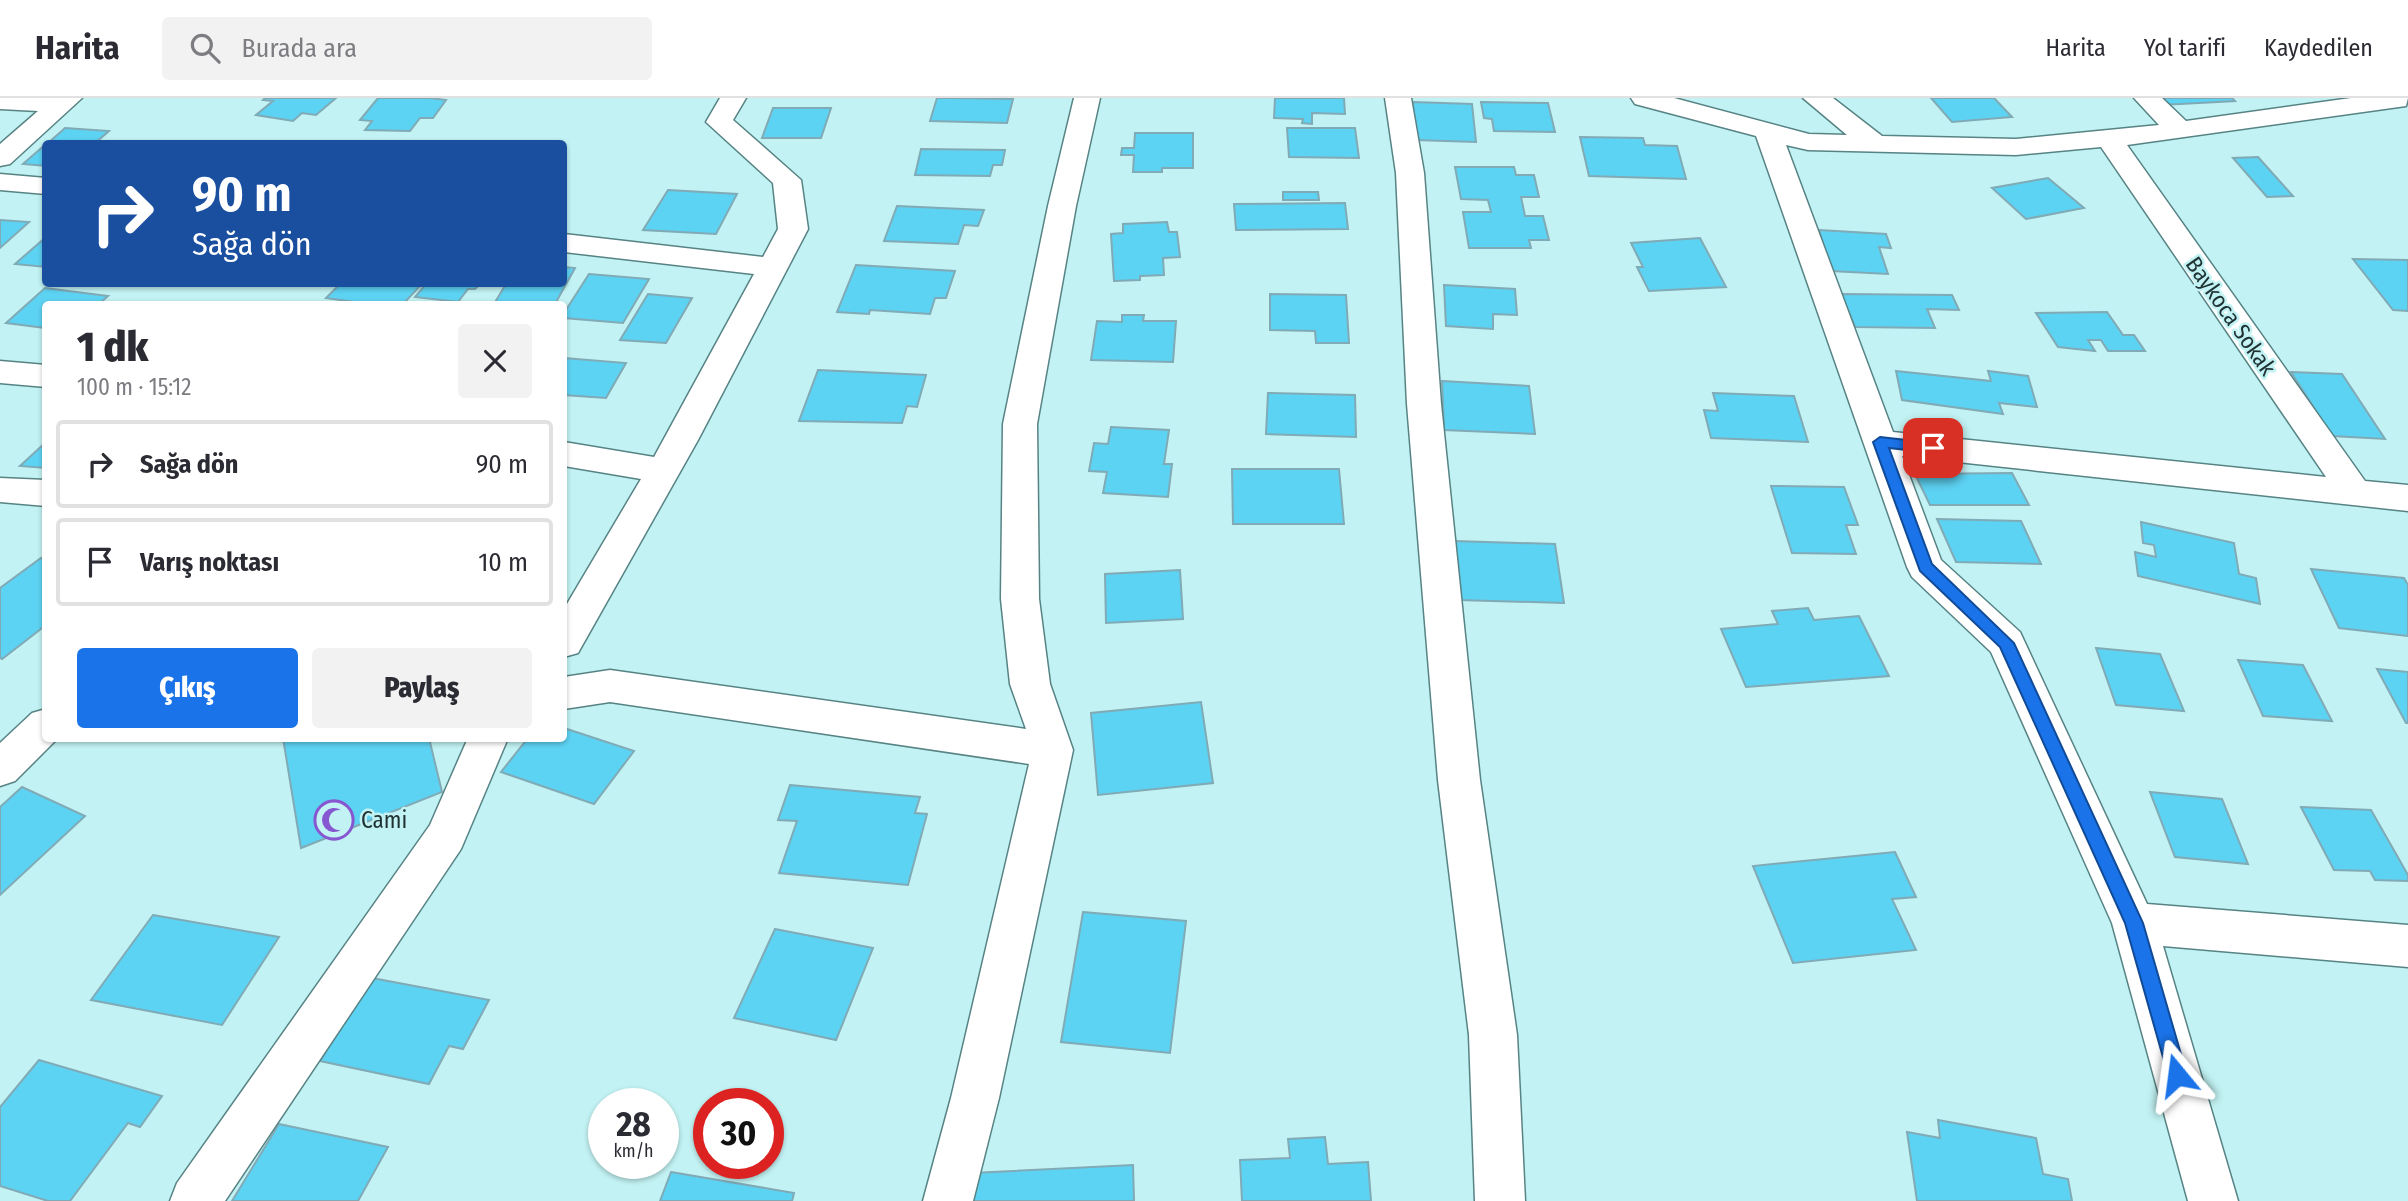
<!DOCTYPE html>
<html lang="tr">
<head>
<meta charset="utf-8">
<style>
	:root { --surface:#fff; --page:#f2f2f3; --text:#2b2b33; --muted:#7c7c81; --line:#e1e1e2; --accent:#1a73e8 }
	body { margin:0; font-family:"Fira Sans Condensed",sans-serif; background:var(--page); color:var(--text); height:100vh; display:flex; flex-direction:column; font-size:26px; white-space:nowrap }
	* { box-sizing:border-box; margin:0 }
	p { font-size:23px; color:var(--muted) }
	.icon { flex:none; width:38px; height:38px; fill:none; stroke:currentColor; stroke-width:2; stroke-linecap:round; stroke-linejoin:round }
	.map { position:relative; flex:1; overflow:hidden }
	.panel { position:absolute; left:42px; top:203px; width:525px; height:441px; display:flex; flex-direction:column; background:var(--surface); border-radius:7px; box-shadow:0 2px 5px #0004 }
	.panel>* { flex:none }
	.banner { position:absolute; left:42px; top:42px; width:525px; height:147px; border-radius:7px; box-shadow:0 2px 5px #0004; background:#1a4fa0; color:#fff; overflow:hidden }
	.speed { position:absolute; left:588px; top:990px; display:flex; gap:14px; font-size:35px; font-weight:700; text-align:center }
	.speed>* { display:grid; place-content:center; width:91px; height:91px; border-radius:50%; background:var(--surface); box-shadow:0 2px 5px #0004; line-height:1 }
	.speed small { font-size:18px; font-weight:400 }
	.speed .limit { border:10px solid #d22; background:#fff; color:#111 }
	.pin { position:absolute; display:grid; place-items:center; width:60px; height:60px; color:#fff; margin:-30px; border-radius:14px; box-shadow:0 4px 10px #0006 }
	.me { position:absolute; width:77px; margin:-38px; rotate:344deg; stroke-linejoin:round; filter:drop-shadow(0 0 5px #0008) }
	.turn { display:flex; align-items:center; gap:24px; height:147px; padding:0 35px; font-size:32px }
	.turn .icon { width:91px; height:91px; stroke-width:2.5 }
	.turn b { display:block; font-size:49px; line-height:60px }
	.round { display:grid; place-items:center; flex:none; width:74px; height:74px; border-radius:7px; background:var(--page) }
	.headline { display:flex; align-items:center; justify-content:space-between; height:119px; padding:0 35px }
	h1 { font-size:42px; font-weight:800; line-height:52px }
	.action { display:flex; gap:14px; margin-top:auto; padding:14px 35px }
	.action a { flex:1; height:80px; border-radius:7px; background:var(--accent); color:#fff; font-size:28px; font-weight:800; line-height:80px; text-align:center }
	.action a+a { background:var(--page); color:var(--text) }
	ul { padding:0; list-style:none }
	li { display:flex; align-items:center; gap:21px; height:88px; margin:0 14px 10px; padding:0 21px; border:4px solid var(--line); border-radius:7px }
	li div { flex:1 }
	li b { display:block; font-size:26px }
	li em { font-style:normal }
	header { display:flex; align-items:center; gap:42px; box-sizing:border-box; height:98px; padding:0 35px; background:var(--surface); border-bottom:2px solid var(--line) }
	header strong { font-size:33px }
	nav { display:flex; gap:38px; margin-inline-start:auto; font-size:24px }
	.search { width:490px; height:63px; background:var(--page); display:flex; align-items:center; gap:18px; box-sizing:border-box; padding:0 24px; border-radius:7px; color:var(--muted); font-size:26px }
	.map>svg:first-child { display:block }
	.building { fill:#5dd3f3; stroke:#80aab6; stroke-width:2 }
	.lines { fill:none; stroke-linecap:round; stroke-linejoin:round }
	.street-casing { stroke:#578385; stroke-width:3 }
	.street { fill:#fff; fill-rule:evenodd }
	.route { fill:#1a73e8; stroke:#114b97; stroke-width:2 }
	.labels { text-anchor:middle; stroke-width:5; stroke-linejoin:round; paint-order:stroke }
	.street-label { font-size:23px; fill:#1f3132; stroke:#c2f2f3 }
	.poi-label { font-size:23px; fill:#1f3132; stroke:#c2f2f3; text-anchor:start }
</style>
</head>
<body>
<header>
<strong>Harita</strong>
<div class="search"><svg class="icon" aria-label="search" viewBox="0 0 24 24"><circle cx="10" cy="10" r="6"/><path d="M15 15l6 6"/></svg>Burada ara</div>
<nav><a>Harita</a><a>Yol tarifi</a><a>Kaydedilen</a></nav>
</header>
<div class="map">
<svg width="2408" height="1103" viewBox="0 0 2408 1103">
	<rect width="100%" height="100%" fill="#c2f2f3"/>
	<g class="building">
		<polygon points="265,0 336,0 316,17 302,15 293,23 256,17 273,3 263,2"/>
		<polygon points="378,0 430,0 446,2 433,20 420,20 410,33 365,32 372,23 360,22"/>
		<polygon points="937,0 953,0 1013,1 1007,25 930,23"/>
		<polygon points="1275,0 1344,0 1345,16 1312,15 1312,26 1302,25 1303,21 1274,20"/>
		<polygon points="1931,0 1994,0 2012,19 1952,24"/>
		<polygon points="2153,0 2232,0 2235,3 2161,7"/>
		<polygon points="1413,4 1472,6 1476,44 1415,42"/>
		<polygon points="1481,4 1548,5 1555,34 1494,33 1492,21 1484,20"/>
		<polygon points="773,10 831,10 821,40 762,40"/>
		<polygon points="65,30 109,33 94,46 47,46"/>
		<polygon points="1287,30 1355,30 1359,60 1289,59"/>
		<polygon points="1135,35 1193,35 1193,70 1162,70 1162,74 1133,74 1134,57 1121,57 1122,50 1134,50"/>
		<polygon points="1580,39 1643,40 1645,47 1677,48 1686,81 1589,78"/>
		<polygon points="46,46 46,68 23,66"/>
		<polygon points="921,51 1005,52 1002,67 993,67 990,78 915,77"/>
		<polygon points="2258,59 2293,98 2267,99 2233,60"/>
		<polygon points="1455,69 1514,69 1516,77 1534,77 1539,99 1521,99 1525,118 1543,118 1549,142 1529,142 1531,150 1469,150 1463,114 1491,114 1488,102 1461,101"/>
		<polygon points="2048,80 2084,110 2026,121 1992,90"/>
		<polygon points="668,92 737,96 716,136 643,132"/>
		<polygon points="1283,94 1318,94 1319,102 1283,102"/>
		<polygon points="1345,105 1348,131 1236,132 1234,106"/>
		<polygon points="897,108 984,112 978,128 964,127 958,146 884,143"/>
		<polygon points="0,122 29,124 0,150"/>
		<polygon points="1167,124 1169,134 1177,134 1180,159 1163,160 1164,177 1140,178 1140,182 1114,183 1111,136 1123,135 1123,126"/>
		<polygon points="1819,132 1886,136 1891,150 1879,149 1888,176 1831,173"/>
		<polygon points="46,139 46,169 15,166"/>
		<polygon points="1700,140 1726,189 1649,193 1637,169 1643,169 1631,145"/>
		<polygon points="2353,161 2408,162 2408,213 2393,212"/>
		<polygon points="856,167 955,173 946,200 935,200 930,216 870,212 869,216 837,214"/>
		<polygon points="564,169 575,170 555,206 494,206 506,186 564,186"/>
		<polygon points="589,176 649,181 623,225 564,220 564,215"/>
		<polygon points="340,186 422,186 403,206 369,206 326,200"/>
		<polygon points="426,186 480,186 475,191 468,191 458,204 415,199"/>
		<polygon points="1444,187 1515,191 1517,217 1493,216 1493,231 1446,228"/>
		<polygon points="45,190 108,198 99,206 46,206 46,230 6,225"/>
		<polygon points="648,196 692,200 666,245 620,242"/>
		<polygon points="1270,196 1346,197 1349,245 1316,245 1315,233 1270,232"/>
		<polygon points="1841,196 1952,197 1959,212 1927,211 1935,230 1855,229"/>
		<polygon points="2107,214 2123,237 2134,237 2145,253 2108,253 2101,242 2088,242 2095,253 2058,249 2036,215"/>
		<polygon points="1122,217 1144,217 1143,223 1176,223 1173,264 1091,262 1097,223 1122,224"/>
		<polygon points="564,260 626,265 606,300 564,297"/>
		<polygon points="818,272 926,277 917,309 907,308 902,325 799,323"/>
		<polygon points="1896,273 1991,283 1988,273 2028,278 2037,309 1999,305 2003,316 1902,302"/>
		<polygon points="2291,274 2342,276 2385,341 2332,338"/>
		<polygon points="1442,283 1529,288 1535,336 1444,332"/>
		<polygon points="1268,295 1355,297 1356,339 1266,336"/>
		<polygon points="1713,295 1794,298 1808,344 1711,340 1704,312 1718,313"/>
		<polygon points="1111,329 1169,332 1164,366 1172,366 1168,399 1103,395 1107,374 1089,373 1094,345 1108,346"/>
		<polygon points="46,344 46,370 20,368"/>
		<polygon points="1232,371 1339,371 1344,426 1233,426"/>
		<polygon points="2012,375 2029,407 1930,407 1915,376"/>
		<polygon points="1771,388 1844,389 1858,427 1846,427 1856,456 1792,455"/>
		<polygon points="1937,421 2021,423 2041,466 1956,464"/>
		<polygon points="2141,424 2234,445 2239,476 2256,480 2260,506 2138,478 2135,454 2156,459 2154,447 2143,445"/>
		<polygon points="1454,443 1555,446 1564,505 1459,502"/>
		<polygon points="41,460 46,462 46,527 2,561 0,560 0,490"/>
		<polygon points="2311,471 2404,480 2408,487 2408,538 2339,530"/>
		<polygon points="1180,472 1183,521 1106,525 1105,476"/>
		<polygon points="1808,510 1814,522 1859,518 1889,578 1746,589 1721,531 1778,526 1772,513"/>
		<polygon points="2096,550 2160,556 2184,613 2116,607"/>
		<polygon points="2238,562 2303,567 2332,623 2263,618"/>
		<polygon points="2377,571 2408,574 2408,625 2406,625"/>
		<polygon points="1201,604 1213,685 1098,697 1091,615"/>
		<polygon points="564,630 634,653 594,706 501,674 528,640 564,640"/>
		<polygon points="283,640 429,640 442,694 301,750"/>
		<polygon points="790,687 920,699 915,715 927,716 908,787 779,775 797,723 778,722"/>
		<polygon points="22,689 85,718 0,797 0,709"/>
		<polygon points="2150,694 2222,701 2248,766 2175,759"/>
		<polygon points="2301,709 2371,712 2408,777 2408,783 2375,782 2370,773 2334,772"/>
		<polygon points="1895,754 1916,799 1892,801 1916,852 1793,865 1753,768"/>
		<polygon points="1083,814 1186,823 1170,955 1061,944"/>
		<polygon points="153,817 279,839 222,927 91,902"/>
		<polygon points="775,831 873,850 836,942 734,920"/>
		<polygon points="372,880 489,902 463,951 449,948 429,986 320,963"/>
		<polygon points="39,962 162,998 140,1029 128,1025 70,1103 48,1103 0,1088 0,1009"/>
		<polygon points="1938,1022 2036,1040 2043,1076 2068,1081 2072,1103 1917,1103 1907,1034 1940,1040"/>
		<polygon points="279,1026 388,1049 358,1103 232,1103"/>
		<polygon points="1325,1039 1328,1066 1368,1064 1371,1103 1242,1103 1240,1062 1290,1060 1288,1041"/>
		<polygon points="1133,1067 1134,1103 971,1103 973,1075"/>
		<polygon points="671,1074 794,1095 792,1103 660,1103"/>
	</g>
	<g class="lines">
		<g class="street-casing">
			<g id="street">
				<polygon points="0,0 82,0 10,66 0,68 0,46 38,13 0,11"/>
				<polygon points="720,0 746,0 733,22 801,82 808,131 698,342 578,555 564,559 564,511 641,381 564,368 564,344 654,359 754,176 564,154 564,136 763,159 778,131 773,85 706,24"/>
				<polygon points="1074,0 1100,0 1076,108 1037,326 1039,501 1050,586 1073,652 999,1000 973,1103 923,1103 951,1000 1029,666 610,604 564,611 564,579 610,572 1026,631 1010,586 1001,501 1003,326 1048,108"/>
				<polygon points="1385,0 1411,0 1424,75 1441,306 1480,682 1517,937 1525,1103 1475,1103 1469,937 1438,682 1407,306 1396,75"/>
				<path d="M 1631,0 L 1674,0 L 1809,36 L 1847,37 L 1803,0 L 1833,0 L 1882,38 L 2016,41 L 2159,27 L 2134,0 L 2162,0 L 2186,23 L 2351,0 L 2408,0 L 2406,8 L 2127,47 L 2365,383 L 2408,387 L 2408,413 L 1902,358 L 1941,462 L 2020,534 L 2147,806 L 2408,827 L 2408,869 L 2163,848 L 2238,1103 L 2188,1103 L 2112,825 L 1991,554 L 1912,479 L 1907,469 L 1756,38 L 1635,6 ZM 1786,47 L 1808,52 L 2016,57 L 2101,49 L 2326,379 L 1893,334 Z"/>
				<polygon points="0,76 46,80 46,96 0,92"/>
				<polygon points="0,263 46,267 46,289 0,285"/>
				<polygon points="0,380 46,382 46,408 0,404"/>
				<polygon points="46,611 46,640 58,640 15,683 0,688 0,645 32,615"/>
				<polygon points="468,640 508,640 461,751 225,1103 170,1103 177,1085 430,727"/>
			</g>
		</g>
		<use href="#street" class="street"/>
	</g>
	<polygon class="route" points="1880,339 1933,345 1940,350 1933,355 1889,350 1932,466 2014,545 2143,825 2187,977 2184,984 2177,986 2170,984 2125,825 2000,549 1920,473 1873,344"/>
	<defs>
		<g id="mosque-ring" transform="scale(2.0125)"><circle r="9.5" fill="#c2f2f3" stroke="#8657d0" stroke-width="1.5"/><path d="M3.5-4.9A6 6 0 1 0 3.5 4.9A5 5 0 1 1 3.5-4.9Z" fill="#8657d0"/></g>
	</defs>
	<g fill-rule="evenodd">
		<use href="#mosque-ring" x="334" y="722"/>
	</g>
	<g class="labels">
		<g class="street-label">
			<text transform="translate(2231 218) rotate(55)" y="8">Baykoca Sokak</text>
		</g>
		<g class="poi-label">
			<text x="361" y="730">Cami</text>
		</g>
	</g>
</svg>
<div class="speed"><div>28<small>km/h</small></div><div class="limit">30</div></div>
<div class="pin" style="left:1933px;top:350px;background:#d93025"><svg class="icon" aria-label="arrive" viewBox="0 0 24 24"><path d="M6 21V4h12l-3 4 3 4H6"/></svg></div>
<svg class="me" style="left:2177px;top:977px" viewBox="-20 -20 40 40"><path d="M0-17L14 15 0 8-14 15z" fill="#1a73e8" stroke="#fff" stroke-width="4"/></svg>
<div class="banner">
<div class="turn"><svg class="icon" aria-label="right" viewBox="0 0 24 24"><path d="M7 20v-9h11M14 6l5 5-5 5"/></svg><div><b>90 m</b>Sağa dön</div></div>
</div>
<section class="panel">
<div class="headline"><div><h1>1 dk</h1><p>100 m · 15:12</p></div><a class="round"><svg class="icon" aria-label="close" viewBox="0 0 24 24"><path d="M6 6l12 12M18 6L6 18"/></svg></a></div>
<ul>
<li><svg class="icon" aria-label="right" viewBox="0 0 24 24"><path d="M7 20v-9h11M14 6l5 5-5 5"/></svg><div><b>Sağa dön</b></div><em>90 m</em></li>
<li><svg class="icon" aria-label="arrive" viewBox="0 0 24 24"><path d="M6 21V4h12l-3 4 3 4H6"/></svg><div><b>Varış noktası</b></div><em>10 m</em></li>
</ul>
<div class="action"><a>Çıkış</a><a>Paylaş</a></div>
</section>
</div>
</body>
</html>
